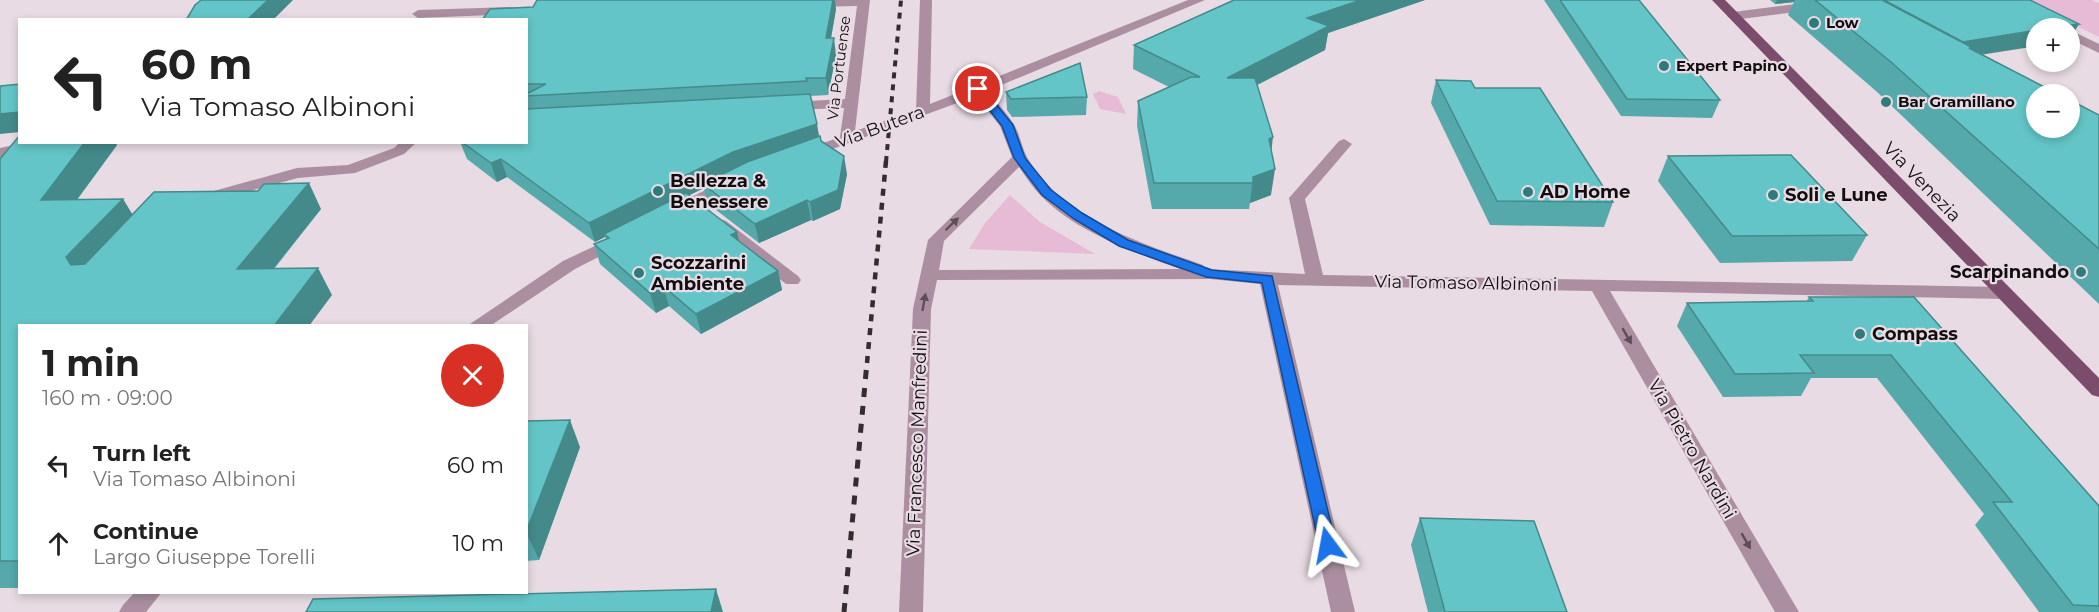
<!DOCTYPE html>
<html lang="en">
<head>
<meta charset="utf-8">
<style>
	:root { --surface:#fff; --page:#f6f6f6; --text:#222; --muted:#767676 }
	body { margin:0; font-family:Montserrat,sans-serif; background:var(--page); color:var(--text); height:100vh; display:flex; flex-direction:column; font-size:22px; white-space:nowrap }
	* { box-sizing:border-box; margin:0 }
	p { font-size:20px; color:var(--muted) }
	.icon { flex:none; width:33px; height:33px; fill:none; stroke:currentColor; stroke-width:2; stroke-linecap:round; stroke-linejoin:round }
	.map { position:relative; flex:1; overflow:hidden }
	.details { position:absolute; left:18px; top:324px; width:510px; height:270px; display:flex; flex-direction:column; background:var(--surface); border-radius:0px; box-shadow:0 3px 9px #0003 }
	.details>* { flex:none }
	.top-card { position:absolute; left:18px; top:18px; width:510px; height:126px; border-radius:0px; box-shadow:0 3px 9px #0003; background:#fff; color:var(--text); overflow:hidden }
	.fabs { position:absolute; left:2026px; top:18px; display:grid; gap:12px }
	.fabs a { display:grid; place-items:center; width:54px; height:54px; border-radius:50%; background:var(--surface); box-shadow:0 3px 9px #0003; font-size:30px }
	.pin { position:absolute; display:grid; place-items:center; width:51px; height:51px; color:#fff; margin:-26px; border:3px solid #fff; border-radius:50%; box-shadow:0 2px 6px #0007 }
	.me { position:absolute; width:66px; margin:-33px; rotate:347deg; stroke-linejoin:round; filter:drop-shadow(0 0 4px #0008) }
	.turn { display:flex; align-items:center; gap:21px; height:126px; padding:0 24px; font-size:27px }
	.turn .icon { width:78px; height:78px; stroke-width:2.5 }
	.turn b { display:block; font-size:42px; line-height:51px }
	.round { display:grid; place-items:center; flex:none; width:63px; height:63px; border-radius:32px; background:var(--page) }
	.headline { display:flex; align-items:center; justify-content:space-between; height:102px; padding:0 24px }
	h1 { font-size:36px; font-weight:700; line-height:45px }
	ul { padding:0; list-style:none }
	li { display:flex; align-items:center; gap:18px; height:78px; padding:0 24px }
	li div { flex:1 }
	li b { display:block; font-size:22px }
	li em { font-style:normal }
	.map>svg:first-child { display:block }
	.green { fill:#e7bad6 }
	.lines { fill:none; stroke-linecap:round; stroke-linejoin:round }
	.minor { fill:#ab8fa0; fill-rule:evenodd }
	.major { fill:#7c4c6c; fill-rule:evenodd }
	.rail-far2 { stroke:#332d30; stroke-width:4; stroke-dasharray:6 6; stroke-linecap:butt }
	.rail-far1 { stroke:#332d30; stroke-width:4.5; stroke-dasharray:7 7; stroke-linecap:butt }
	.rail { stroke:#332d30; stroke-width:5; stroke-dasharray:9 9; stroke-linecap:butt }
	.wall { fill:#55a9ab }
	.shaded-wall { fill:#458a8b }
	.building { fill:#63c5c7; stroke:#458a8b; stroke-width:1.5 }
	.oneway { fill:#5e4e58 }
	.route { fill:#1a73e8; stroke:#114b97; stroke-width:1.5 }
	.poi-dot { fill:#307a7b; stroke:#e8dbe3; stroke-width:2 }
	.labels { text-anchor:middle; stroke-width:4.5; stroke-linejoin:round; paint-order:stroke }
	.far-poi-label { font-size:15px; font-weight:bold; fill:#120e10; stroke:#e8dbe3; text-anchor:start }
	.far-street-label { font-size:15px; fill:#120e10; stroke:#e8dbe3 }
	.street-label { font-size:18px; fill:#120e10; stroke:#e8dbe3 }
	.poi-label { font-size:18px; font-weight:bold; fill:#120e10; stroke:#e8dbe3; text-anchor:start }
</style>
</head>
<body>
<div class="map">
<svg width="2099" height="612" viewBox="0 0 2099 612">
	<rect width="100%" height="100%" fill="#e8dbe3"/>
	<g class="green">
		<polygon points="2024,0 2092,0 2099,3 2099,37"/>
		<polygon points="1099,91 1118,97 1126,114 1100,109 1093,94"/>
		<polygon points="1010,195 1040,222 1095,254 969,249 985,223"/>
	</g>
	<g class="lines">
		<g class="minor">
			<path d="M 808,0 L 870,0 L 855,131 L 916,110 L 920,0 L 932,0 L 930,104 L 1188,0 L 1205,0 L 987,91 C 996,101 1006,112 1013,123 C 1020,133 1021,146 1027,157 C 1062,219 1141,243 1203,265 L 1205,269 L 1305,274 L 1289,198 L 1339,141 L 1344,139 L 1352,144 L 1305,199 L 1323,275 L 2004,287 L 2010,289 L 2013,293 L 2010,297 L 2004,299 L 1610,291 L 1799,612 L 1775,612 L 1592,291 L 1278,285 L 1355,612 L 1331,612 L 1260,284 L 1210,279 L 937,280 L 931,309 L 923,612 L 899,612 L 913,309 L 928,240 L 1012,157 L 1000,126 L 976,96 L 811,157 L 801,157 L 798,154 L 801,151 L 840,137 L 844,108 L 789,110 L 782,106 L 789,102 L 845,99 L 857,6 L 812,7 L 808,6 L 806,3 ZM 1019,167 C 1026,177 1033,188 1042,197 C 1079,233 1131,251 1180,269 L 939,270 L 944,241 Z"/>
			<polygon points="1828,0 1863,0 1857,4 1733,20 1727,16 1733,12"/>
			<polygon points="511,7 515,8 517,11 515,14 418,18 412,14 418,10"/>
			<polygon points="2070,30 2099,44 2099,53 2070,39"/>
			<polygon points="28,142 59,142 57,145 0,158 0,148"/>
			<polygon points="400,142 417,142 404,154 355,173 298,178 209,202 201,197 203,194 297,168 348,165 394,148"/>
			<polygon points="728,179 734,181 736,184 734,187 681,214 675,216 667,211 669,208"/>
			<polygon points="720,219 726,221 798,276 801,280 798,284 786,284 714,227 712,224"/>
			<polygon points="618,235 626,240 624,244 575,269 490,326 467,326 563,261"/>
			<polygon points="135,592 162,592 146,612 119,612 123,605"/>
		</g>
		<polygon class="major" points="1712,0 1725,0 2099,378 2099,397 2092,395"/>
		<polyline class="rail-far2" points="886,162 901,0"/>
		<polyline class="rail-far1" points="867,363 886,161"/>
		<polyline class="rail" points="844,612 867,362"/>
	</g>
	<g class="wall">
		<polygon points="1234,0 1425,0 1328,33 1325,50 1257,85 1271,151 1271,195 1250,203 1249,209 1152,209 1137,126 1138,101 1169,87 1133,69 1134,45"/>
		<polygon points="1544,0 1639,0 1720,100 1712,118 1621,116"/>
		<polygon points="1770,0 2030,0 1981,55 2099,115 2099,304 1876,91 1788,15 1794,2 1775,4"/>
		<polygon points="836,9 831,38 836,55 828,95 810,96 819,137 821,141 847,174 840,209 813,221 811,220 759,243 707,203 704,188 689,195 739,241 778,271 782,290 701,334 669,306 656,313 600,264 594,244 606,239 605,237 595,242 507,177 497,182 467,159 460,142 526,142 526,20"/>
		<polygon points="1436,80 1475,88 1613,202 1604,227 1490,225 1431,103"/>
		<polygon points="1006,92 1087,97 1086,115 1012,117 1007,110"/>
		<polygon points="117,145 77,200 123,199 132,215 321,209 274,269 332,295 20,326 20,588 0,588 0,159"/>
		<polygon points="1668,156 1867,235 1852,261 1720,263 1658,181"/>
		<polygon points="1809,297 1914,297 2099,506 2099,612 2039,612 1975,525 1984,514 1877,378 1811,378 1801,396 1723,397 1677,326 1687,303 1806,302"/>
		<polygon points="526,421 580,447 539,560 526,561"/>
		<polygon points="1420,518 1567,612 1428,612 1411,545"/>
	</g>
	<g class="shaded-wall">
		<polygon points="268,0 293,0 273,20 247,20"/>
		<polygon points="833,0 835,0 836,9 828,55 826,38"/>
		<polygon points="1361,0 1425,0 1328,33 1325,50 1224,102 1227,78 1307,18"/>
		<polygon points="1777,0 1795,0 1794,2 1775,4"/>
		<polygon points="2079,24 2070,39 2070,28 2049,28"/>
		<polygon points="2037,30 2037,46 1967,57 1963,42"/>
		<polygon points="834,38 836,55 828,95 826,78"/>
		<polygon points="20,112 20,132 0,134 0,114"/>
		<polygon points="817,124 820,142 703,184 704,188 607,236 604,234 605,237 595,242 589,223 733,152"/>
		<polygon points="1273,137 1270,162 1269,139"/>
		<polygon points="85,142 115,142 117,145 58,225 41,200"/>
		<polygon points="844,156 847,174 840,209 813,221 810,202"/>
		<polygon points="501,159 507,177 497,182 491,163"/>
		<polygon points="1275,169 1271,195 1250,203 1253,177"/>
		<polygon points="309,183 321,209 252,295 237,269"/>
		<polygon points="123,199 139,225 84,283 66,257"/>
		<polygon points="807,200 811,220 759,243 755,224"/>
		<polygon points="737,232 742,252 731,235"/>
		<polygon points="318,268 332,295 309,326 274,326"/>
		<polygon points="778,271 782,290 701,334 696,314"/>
		<polygon points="663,286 669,306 656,313 650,293"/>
		<polygon points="570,420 580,447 539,560 526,532"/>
		<polygon points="716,589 723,612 711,612"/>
	</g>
	<g class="building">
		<polygon points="201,0 268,0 247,20 186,20 195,5"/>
		<polygon points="537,0 833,0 826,38 834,38 826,78 806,78 807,81 526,96 526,94 546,84 526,84 526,20 482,20 490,9 533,7"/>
		<polygon points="1234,0 1361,0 1307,18 1329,26 1227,78 1255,78 1273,137 1269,139 1275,169 1253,177 1253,183 1154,183 1138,101 1191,77 1200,77 1134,45"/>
		<polygon points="1560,0 1639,0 1720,100 1627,99"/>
		<polygon points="1815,0 1882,0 1973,48 1969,48 2058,94 2037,94 2037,128 2070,128 2070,100 2099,115 2099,249 1891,62"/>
		<polygon points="1884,0 2030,0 2079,24 2049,28 2037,28 2037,30 1963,42"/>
		<polygon points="1080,63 1087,97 1011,99 1006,92"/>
		<polygon points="1436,80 1471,81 1475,88 1540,88 1613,202 1497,201"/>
		<polygon points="20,84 20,112 0,114 0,86"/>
		<polygon points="810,94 817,124 733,152 589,223 501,159 491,163 462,142 526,142 526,109"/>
		<polygon points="20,135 20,142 85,142 41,200 123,199 66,257 71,265 85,264 154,192 258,191 264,184 309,183 237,269 318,268 274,326 20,326 20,561 0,561 0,159"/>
		<polygon points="820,136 821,141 844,156 838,190 810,202 807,200 755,224 703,184 747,162"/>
		<polygon points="1791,155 1867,235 1732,236 1668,156"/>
		<polygon points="686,193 737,232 731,235 778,271 696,314 663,286 650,293 594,244 609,238 604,234"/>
		<polygon points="1809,297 1914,297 2099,506 2099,606 2073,605 1993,502 2012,502 1891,355 1800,355 1814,373 1735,374 1687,303 1813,301"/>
		<polygon points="570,420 526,532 526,421"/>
		<polygon points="1420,518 1534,521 1567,612 1445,612"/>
		<polygon points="716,589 711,612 306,612 313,599"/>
	</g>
	<defs><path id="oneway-solid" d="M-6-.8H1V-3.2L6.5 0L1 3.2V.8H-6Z" transform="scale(1.5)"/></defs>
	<g class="oneway">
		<use href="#oneway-solid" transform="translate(952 224) rotate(-44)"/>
		<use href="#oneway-solid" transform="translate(924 302) rotate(-80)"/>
		<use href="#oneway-solid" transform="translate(1627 336) rotate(60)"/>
		<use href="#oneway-solid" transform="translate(1746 541) rotate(60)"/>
	</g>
	<polygon class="route" points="978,86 982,87 1013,125 1025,158 1051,190 1082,213 1128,240 1212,270 1272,276 1336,545 1334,550 1328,552 1321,550 1319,545 1262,283 1206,277 1119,246 1074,219 1042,195 1014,158 1002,126 973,89"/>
	<g class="poi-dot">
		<circle cx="1814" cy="23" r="6"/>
		<circle cx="1664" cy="66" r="6"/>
		<circle cx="1886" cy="102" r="6"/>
		<circle cx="658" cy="191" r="6"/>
		<circle cx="1528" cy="192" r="6"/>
		<circle cx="1773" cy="195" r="6"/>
		<circle cx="2081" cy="272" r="6"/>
		<circle cx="639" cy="273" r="6"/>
		<circle cx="1860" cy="334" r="6"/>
	</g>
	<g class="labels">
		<g class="far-poi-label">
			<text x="1826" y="28">Low</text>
			<text x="1676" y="71">Expert Papino</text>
			<text x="1898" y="107">Bar Gramillano</text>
		</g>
		<g class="far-street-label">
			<text transform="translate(839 68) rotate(-83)" y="5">Via Portuense</text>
		</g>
		<g class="street-label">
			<text transform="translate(880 127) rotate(-20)" y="6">Via Butera</text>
			<text transform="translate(1922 182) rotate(46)" y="6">Via Venezia</text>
			<text transform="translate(1466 283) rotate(1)" y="6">Via Tomaso Albinoni</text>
			<text transform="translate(917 443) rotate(-88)" y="6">Via Francesco Manfredini</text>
			<text transform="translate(1692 449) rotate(60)" y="6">Via Pietro Nardini</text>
		</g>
		<g class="poi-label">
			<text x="670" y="187">Bellezza &amp;<tspan x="670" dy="21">Benessere</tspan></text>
			<text x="1540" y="198">AD Home</text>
			<text x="1785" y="201">Soli e Lune</text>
			<text x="651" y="269">Scozzarini<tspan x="651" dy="21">Ambiente</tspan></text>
			<text x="2069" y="278" text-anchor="end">Scarpinando</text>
			<text x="1872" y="340">Compass</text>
		</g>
	</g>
</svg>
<div class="fabs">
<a>+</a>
<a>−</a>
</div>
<div class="pin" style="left:978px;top:89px;background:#d93025"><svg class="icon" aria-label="arrive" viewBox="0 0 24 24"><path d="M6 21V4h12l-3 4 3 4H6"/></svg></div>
<svg class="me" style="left:1328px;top:545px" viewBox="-20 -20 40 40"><path d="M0-17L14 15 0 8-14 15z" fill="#1a73e8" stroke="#fff" stroke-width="4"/></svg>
<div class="top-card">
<div class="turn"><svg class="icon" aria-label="left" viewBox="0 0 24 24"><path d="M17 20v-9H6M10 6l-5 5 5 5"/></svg><div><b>60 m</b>Via Tomaso Albinoni</div></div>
</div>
<section class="details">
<div class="headline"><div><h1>1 min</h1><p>160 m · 09:00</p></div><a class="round" style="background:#d93025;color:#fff"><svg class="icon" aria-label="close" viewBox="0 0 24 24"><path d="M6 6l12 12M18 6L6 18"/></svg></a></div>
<ul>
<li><svg class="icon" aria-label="left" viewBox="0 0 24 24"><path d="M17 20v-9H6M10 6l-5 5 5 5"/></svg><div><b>Turn left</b><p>Via Tomaso Albinoni</p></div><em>60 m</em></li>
<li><svg class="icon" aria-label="ahead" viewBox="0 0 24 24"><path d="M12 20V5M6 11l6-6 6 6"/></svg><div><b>Continue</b><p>Largo Giuseppe Torelli</p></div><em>10 m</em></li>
</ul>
</section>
</div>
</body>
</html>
